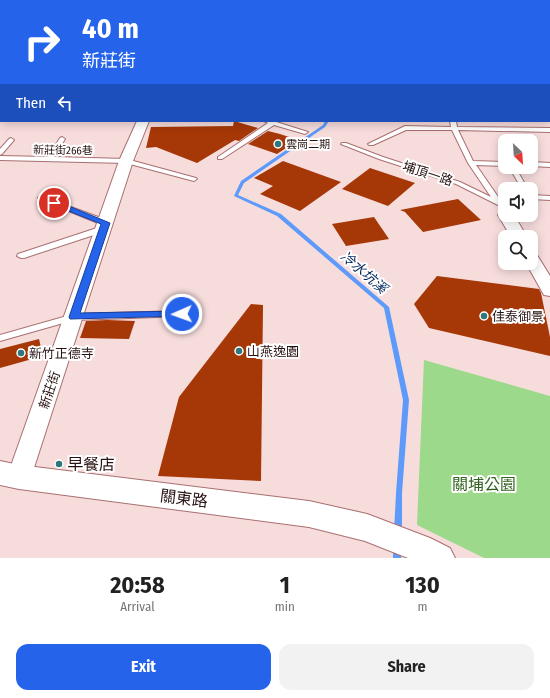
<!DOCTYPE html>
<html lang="en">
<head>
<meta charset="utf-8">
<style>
	:root { --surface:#fff; --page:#f2f2f2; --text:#222; --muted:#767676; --accent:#2563eb }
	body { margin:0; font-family:"Fira Sans Condensed","Noto Sans TC",sans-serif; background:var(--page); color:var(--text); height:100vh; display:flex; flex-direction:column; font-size:15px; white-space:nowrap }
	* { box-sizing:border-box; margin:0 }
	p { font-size:13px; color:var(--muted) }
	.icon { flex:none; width:22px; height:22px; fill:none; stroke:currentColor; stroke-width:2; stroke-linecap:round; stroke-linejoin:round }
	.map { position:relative; height:558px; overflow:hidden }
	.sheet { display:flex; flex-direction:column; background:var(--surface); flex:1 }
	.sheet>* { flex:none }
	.banner { position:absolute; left:0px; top:0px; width:550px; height:122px; box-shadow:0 2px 10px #0003; background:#2563eb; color:#fff; overflow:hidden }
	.needle { width:26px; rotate:155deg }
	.tools { position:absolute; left:498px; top:134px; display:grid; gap:8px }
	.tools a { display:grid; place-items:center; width:40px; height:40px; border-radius:8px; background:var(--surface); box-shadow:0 2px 10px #0003; font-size:20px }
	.pin { position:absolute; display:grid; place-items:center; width:34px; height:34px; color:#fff; margin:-17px; border:2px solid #fff; border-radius:50%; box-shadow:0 1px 4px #0007 }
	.me { position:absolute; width:44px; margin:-22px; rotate:268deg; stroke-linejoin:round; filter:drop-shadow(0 0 3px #0008) }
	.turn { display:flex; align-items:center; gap:14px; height:84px; padding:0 16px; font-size:18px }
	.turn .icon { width:52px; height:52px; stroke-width:2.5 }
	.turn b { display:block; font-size:28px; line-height:34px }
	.then { display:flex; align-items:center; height:38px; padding:0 16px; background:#0003; gap:8px; font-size:15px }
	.eta { display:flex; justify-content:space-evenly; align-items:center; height:68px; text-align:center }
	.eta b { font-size:24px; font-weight:700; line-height:28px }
	.action { display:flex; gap:8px; margin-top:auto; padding:8px 16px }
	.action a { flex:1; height:46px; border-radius:12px; background:var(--accent); color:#fff; font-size:16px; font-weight:700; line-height:46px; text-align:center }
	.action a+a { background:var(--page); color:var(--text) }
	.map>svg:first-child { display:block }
	.green { fill:#9cd98b }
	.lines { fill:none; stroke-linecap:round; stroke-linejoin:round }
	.stream { fill:#5d9afa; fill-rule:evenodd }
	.building { fill:#a63707 }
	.service-casing { stroke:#a96f70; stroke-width:2 }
	.minor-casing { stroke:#a96f70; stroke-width:2 }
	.tertiary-casing { stroke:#a96f70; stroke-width:2 }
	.service { fill:#fff; fill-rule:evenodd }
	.minor { fill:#fff; fill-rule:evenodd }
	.tertiary { fill:#fff; fill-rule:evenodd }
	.route { fill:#2563eb; stroke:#184099 }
	.poi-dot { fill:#2e787b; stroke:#fff; stroke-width:1.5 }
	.labels { text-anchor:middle; stroke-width:4; stroke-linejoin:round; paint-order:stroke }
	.far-poi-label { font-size:11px; fill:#291313; stroke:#fff; text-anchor:start }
	.far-street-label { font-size:11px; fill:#291313; stroke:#fff }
	.street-label { font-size:13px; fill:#291313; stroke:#fff }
	.poi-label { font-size:13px; fill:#291313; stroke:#fff; text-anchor:start }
	.water-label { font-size:14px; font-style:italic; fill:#00265f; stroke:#fff }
	.near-poi-label { font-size:16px; fill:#291313; stroke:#fff; text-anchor:start }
	.near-park-label { font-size:16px; fill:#326321; stroke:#fff }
	.near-street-label { font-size:16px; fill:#291313; stroke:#fff }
</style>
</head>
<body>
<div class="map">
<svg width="550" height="558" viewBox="0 0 550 558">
	<rect width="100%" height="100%" fill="#f7dcdc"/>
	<polygon class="green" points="424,360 550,396 550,558 484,558 417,525"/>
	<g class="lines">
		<g class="stream">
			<polygon points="524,0 527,0 526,1 524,1"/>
			<polygon points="325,121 329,121 325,127 244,183 238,195 281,214 389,307 409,400 402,493 402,532 401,534 398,535 395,534 394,532 396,493 403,400 384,308 277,216 234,196 241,181 323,125"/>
			<polygon points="397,545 400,546 401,548 401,558 393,558 393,548 394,546"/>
		</g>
	</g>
	<g class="building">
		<polygon points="234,121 258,128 239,141 235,140 197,163 156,147 146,148 151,127 233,126"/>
		<polygon points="268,131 280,134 298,140 277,154 248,144"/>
		<polygon points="283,161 341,182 300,211 260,194 273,186 254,178"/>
		<polygon points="370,168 415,183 388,206 342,189"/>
		<polygon points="458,199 481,220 423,232 405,212 400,210"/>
		<polygon points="374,217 389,239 346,246 332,224"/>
		<polygon points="437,276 539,289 541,293 550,337 550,356 429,328 414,304"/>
		<polygon points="251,304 263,305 261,481 158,476 179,397"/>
		<polygon points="107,320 135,321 129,339 80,338 86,321"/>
		<polygon points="39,339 43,356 0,368 0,349"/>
	</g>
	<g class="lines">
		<g class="service-casing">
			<g id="service">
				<polygon points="369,0 385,0 384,1"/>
				<polygon points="491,0 500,0 499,1"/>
				<polygon points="0,1 2,1 1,3 0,3"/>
				<rect x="549" y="28" width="1" height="2"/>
				<rect x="549" y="48" width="1" height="2"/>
				<rect x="549" y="69" width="1" height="4"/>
				<rect x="549" y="97" width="1" height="4"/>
				<polygon points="264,121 273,121 308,132 305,134 274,125 222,159 218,159 218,157 268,123"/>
				<polygon points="450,121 456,121 457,127 550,128 550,132 458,130 473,161 505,162 505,166 476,165 503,204 500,206 456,184 379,159 341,144 342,143 346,143 383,157 460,182 491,197 468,163 452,130 406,130 373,145 369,145 368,144 405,126 451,127"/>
				<polygon points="62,137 65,139 54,157 126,159 196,178 197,179 194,181 126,163 0,160 0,156 48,157 60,138"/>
				<polygon points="11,138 14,140 2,154 0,155 0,149 9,139"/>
				<polygon points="531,162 550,163 550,167 531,166"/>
				<polygon points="509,167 515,167 528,189 522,189"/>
				<polygon points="531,195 550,196 550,200 531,199"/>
				<polygon points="41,196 109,221 110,223 106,225 103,225 39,199 38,198 39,197"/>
				<polygon points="100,227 106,227 107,229 106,231 24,258 21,258 17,256 18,254"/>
				<polygon points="182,311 185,312 186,314 185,316 74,320 0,341 0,335 74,314"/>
			</g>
		</g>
		<g class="minor-casing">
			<g id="minor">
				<polygon points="202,0 211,0 202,1"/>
				<rect x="379" y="0" width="8" height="1"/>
				<rect x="0" y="28" width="1" height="6"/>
				<rect x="549" y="30" width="1" height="8"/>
				<polygon points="137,121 149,121 133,161 31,477 27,484 19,487 11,484 7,477 119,161"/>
				<polygon points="505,211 505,215 514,215 527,237 511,237 498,215 501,212"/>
				<polygon points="531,253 537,255 550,276 550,296 544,295 526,263 531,263"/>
			</g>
		</g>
		<g class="tertiary-casing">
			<polygon id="tertiary" points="0,461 19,465 309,501 367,514 430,538 450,548 455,558 408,558 365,541 309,527 19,489 0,485"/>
		</g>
		<use href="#service" class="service"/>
		<use href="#minor" class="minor"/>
		<use href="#tertiary" class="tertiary"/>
	</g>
	<polygon class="route" points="54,200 110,223 80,313 182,311 187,314 186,316 70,319 69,317 101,224 51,204 50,203"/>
	<g class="poi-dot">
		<circle cx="278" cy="144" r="4"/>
		<circle cx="484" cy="316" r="4"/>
		<circle cx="239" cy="351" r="4"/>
		<circle cx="21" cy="353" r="4"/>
		<circle cx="59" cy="464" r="4"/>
	</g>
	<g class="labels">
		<g class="far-poi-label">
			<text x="286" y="148">雲崗二期</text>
		</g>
		<g class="far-street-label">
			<text transform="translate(63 150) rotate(1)" y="4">新莊街266巷</text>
		</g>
		<g class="street-label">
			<text transform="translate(428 173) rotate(18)" y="5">埔頂一路</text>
			<text transform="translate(49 390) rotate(-71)" y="5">新莊街</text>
		</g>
		<g class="poi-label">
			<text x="492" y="321">佳泰御景</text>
			<text x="247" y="356">山燕逸園</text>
			<text x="29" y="358">新竹正德寺</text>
		</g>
		<g class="water-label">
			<text transform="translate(364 272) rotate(41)" y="5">冷水坑溪</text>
		</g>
		<g class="near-poi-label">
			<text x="67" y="470">早餐店</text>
		</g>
		<g class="near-park-label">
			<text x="484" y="490">關埔公園</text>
		</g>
		<g class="near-street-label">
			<text transform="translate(184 498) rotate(7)" y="6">關東路</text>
		</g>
	</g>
</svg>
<div class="tools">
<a><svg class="needle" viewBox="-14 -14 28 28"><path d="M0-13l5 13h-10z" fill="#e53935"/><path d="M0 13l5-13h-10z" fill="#767676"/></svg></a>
<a><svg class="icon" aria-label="sound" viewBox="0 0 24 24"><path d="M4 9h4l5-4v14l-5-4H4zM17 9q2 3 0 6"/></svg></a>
<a><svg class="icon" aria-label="search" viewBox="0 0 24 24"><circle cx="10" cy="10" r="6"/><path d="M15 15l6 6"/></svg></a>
</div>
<div class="pin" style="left:54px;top:203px;background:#d93025"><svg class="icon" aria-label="arrive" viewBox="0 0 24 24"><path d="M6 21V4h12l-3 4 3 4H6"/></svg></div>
<svg class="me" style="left:182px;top:314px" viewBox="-20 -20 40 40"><circle r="17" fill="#2563eb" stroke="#fff" stroke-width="3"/><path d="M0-11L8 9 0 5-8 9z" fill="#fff"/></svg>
<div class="banner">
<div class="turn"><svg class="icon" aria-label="right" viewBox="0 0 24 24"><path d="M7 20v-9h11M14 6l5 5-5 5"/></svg><div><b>40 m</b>新莊街</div></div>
<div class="then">Then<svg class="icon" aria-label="left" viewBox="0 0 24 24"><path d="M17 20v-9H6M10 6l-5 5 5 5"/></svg></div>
</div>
</div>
<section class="sheet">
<div class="eta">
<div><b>20:58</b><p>Arrival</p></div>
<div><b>1</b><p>min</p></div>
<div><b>130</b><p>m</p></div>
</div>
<div class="action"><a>Exit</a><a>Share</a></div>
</section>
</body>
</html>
